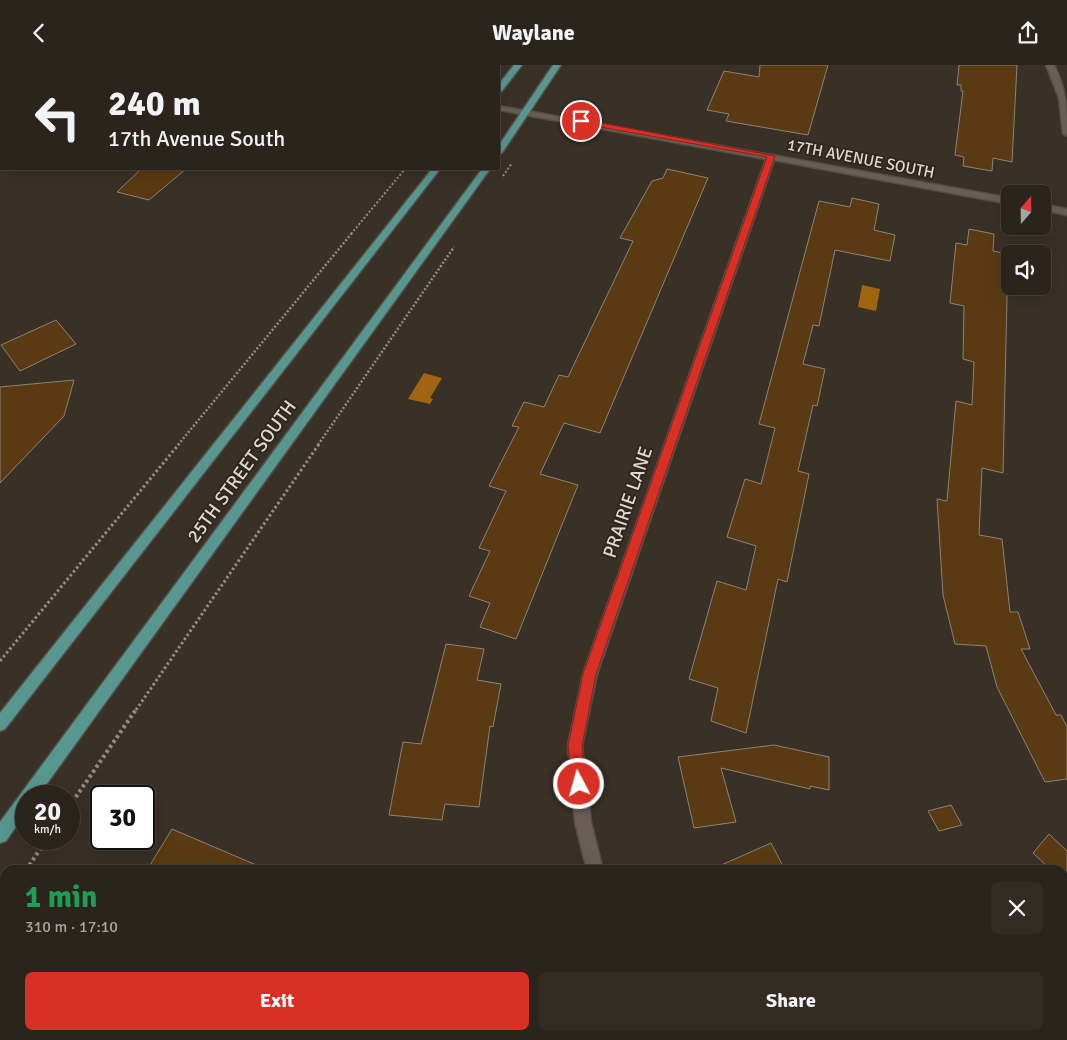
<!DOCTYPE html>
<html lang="en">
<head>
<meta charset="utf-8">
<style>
	:root { --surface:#2b241c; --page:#332c25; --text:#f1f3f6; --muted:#a6a4a3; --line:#47413b; --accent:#d93025 }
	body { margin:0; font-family:Signika,sans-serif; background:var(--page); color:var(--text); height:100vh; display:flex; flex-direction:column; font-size:19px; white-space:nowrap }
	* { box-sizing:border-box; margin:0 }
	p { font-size:16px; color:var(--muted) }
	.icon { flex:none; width:28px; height:28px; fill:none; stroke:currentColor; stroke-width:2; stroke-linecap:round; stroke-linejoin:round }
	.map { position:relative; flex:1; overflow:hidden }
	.drawer { position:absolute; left:0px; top:800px; width:1068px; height:175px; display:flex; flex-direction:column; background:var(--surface); border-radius:15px 15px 0 0; box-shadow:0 5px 20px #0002,0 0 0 1px var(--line) }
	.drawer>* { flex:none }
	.guide { position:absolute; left:0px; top:0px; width:500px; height:105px; box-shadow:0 5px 20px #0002,0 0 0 1px var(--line); background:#2b241c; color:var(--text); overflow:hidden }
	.needle { width:32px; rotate:20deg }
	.buttons { position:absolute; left:1001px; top:120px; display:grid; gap:10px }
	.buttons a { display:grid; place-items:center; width:50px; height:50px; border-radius:8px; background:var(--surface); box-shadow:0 5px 20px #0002,0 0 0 1px var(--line); font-size:25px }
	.speed { position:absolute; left:15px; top:720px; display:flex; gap:10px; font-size:25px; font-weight:700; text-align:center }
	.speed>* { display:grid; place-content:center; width:65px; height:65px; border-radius:50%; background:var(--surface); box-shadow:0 5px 20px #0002,0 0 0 1px var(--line); line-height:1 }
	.speed small { font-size:12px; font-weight:400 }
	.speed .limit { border:2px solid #111; border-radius:8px; background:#fff; color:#111 }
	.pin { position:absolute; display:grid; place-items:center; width:42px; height:42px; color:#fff; margin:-21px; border:2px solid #fff; border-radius:50%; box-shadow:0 1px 5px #0007 }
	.me { position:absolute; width:55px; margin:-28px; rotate:354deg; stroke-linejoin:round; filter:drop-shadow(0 0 4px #0008) }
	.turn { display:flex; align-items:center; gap:18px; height:105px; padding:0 25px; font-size:22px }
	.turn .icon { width:65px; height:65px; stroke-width:2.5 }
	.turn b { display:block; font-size:35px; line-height:42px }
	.round { display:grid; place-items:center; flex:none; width:52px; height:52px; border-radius:8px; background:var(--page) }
	.summary { display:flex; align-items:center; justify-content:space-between; height:85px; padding:0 25px }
	h1 { font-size:30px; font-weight:700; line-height:38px; color:#1e9e55 }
	.cta { display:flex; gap:10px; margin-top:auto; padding:10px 25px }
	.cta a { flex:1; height:58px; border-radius:8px; background:var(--accent); color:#fff; font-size:20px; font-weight:700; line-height:58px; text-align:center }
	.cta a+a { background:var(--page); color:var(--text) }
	header { display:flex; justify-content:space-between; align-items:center; height:65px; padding:0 25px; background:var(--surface); font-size:22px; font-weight:700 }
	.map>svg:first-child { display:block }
	.water { fill:#9f6510 }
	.building { fill:#593a12; stroke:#8d8277 }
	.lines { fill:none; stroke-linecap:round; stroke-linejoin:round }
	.minor-casing { stroke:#554e46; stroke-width:3 }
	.major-casing { stroke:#554e46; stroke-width:3 }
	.path-far3 { stroke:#938b84; stroke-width:2; stroke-dasharray:2 2; stroke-linecap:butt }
	.path-far2 { stroke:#938b84; stroke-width:2.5; stroke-dasharray:2 2; stroke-linecap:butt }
	.path-far1 { stroke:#938b84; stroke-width:3; stroke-dasharray:2.5 2.5; stroke-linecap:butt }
	.path { stroke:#938b84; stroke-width:4; stroke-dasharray:3 3; stroke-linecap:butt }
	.minor { fill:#685e54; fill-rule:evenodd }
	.major { fill:#579790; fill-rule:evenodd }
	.route { fill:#d93025; stroke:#8d1f18 }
	.labels { text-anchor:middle; stroke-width:4; stroke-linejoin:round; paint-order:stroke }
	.far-street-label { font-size:16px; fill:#dfd9d3; stroke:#2f261d }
	.street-label { font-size:19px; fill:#dfd9d3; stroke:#2f261d }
</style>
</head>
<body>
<header><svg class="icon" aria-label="back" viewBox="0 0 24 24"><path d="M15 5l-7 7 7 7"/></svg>Waylane<svg class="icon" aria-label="share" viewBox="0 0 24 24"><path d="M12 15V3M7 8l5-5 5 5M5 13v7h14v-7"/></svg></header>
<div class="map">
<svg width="1067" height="975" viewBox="0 0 1067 975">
	<rect width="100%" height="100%" fill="#393026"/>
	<g class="water">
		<polygon points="862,220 880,224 876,246 858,242"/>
		<polygon points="424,308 442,313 430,333 433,334 430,339 408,334"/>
	</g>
	<g class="building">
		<polygon points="760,0 828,0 808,70 726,56 729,49 707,45 724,6 759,12"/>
		<polygon points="959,0 1017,0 1012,97 993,93 992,106 963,101 964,92 955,90 963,26 961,26 961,20 957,20"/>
		<polygon points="141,104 186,104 149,135 117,127"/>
		<polygon points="667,104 708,113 600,368 564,358 540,409 578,420 516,574 480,562 490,538 469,531 490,486 479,483 506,426 489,421 519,362 512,361 524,337 544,342 559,310 568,312 633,176 620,173 652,116 663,113"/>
		<polygon points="852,133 879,139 874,165 895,170 890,196 835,185 819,261 813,260 803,299 825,304 817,341 813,340 798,406 809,409 787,517 778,514 746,668 711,656 718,623 689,614 717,516 746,525 756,481 727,472 745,414 761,419 775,363 759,359 819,136 850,142"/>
		<polygon points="969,164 994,169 993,186 1008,189 1003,408 982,403 979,470 1002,474 1010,547 1018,547 1030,584 1021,584 1056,650 1061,650 1067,662 1067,714 1045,717 997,622 986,581 955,579 943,530 937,434 947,436 956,336 972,340 974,297 963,294 964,241 950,238 956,178 967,180"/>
		<polygon points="56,255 76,279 20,306 1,280"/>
		<polygon points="74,315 64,351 0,418 0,322"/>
		<polygon points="446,579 484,584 477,615 501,619 493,662 490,661 479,742 445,739 442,755 389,750 403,677 421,679"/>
		<polygon points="774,680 829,692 829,725 810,721 810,724 721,703 736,757 694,763 678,692"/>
		<polygon points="951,740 962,760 939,766 928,746"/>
		<polygon points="172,764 268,805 147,805"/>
		<polygon points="1049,769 1067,786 1067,820 1062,816 1062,805 1051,805 1033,788"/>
		<polygon points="771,778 785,805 710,805"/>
	</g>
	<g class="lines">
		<g class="minor-casing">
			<g id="minor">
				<polygon points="282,0 296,0 297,1 283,1"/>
				<path d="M 1046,0 L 1054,0 C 1067,26 1067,43 1067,71 L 1063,69 L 1059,33 Z"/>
				<polygon points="499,41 1010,133 1010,139 774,95 597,609 582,681 591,757 603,805 587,805 575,757 568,681 583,609 766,94 499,45"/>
				<polygon points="1042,139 1067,144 1067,150 1042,145"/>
				<polygon points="244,970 262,970 263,975 245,975"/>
				<polygon points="656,970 675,970 677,975 658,975"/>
			</g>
		</g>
		<g class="major-casing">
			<g id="major">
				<polygon points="514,0 522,0 502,26 499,26 499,19"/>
				<polygon points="553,0 561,0 502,88 499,88 499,80"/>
				<polygon points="432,104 440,104 5,664 0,666 0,648"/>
				<polygon points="482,104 490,104 38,731 26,731 26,747 6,776 0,778 0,757"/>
			</g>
		</g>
		<g class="path-far3">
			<polyline points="220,0 226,1"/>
			<polyline points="503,111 512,98"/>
			<polyline points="351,169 405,104"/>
		</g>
		<g class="path-far2">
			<polyline points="178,380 352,168"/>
			<polyline points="318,380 454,182"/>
		</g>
		<g class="path-far1">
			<polyline points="0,596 179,379"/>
			<polyline points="136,645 319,379"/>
		</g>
		<g class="path">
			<polyline points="69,742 137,643"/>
			<polyline points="26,805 47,774"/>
			<polyline points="0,842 5,835"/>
		</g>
		<use href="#minor" class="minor"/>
		<use href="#major" class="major"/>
	</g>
	<polygon class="route" points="581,54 775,91 596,609 582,681 586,719 584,724 579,726 574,724 572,719 568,681 583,609 767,92 578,58"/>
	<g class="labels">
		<g class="far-street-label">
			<text transform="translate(861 93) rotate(11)" y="6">17TH AVENUE SOUTH</text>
		</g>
		<g class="street-label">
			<text transform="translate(241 406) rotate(-54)" y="7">25TH STREET SOUTH</text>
			<text transform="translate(627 437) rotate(-71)" y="7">PRAIRIE LANE</text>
		</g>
	</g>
</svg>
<div class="buttons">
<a><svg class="needle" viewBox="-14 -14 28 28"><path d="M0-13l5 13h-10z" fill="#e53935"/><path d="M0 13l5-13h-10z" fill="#a6a4a3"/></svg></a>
<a><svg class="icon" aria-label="sound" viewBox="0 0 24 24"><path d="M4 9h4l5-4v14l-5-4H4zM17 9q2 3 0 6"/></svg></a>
</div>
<div class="speed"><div>20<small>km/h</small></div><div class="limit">30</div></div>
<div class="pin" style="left:581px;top:56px;background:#d93025"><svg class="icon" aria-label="arrive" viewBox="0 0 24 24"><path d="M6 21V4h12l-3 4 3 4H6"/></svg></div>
<svg class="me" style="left:579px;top:719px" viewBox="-20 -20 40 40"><circle r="17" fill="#d93025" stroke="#fff" stroke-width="3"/><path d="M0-11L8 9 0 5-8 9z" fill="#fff"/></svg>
<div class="guide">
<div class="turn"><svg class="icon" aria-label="left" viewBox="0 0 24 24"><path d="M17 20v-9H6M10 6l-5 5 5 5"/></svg><div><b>240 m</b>17th Avenue South</div></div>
</div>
<section class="drawer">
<div class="summary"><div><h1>1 min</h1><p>310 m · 17:10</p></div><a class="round"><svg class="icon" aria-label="close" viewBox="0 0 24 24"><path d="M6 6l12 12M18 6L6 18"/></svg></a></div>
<div class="cta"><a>Exit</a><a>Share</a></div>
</section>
</div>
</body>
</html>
